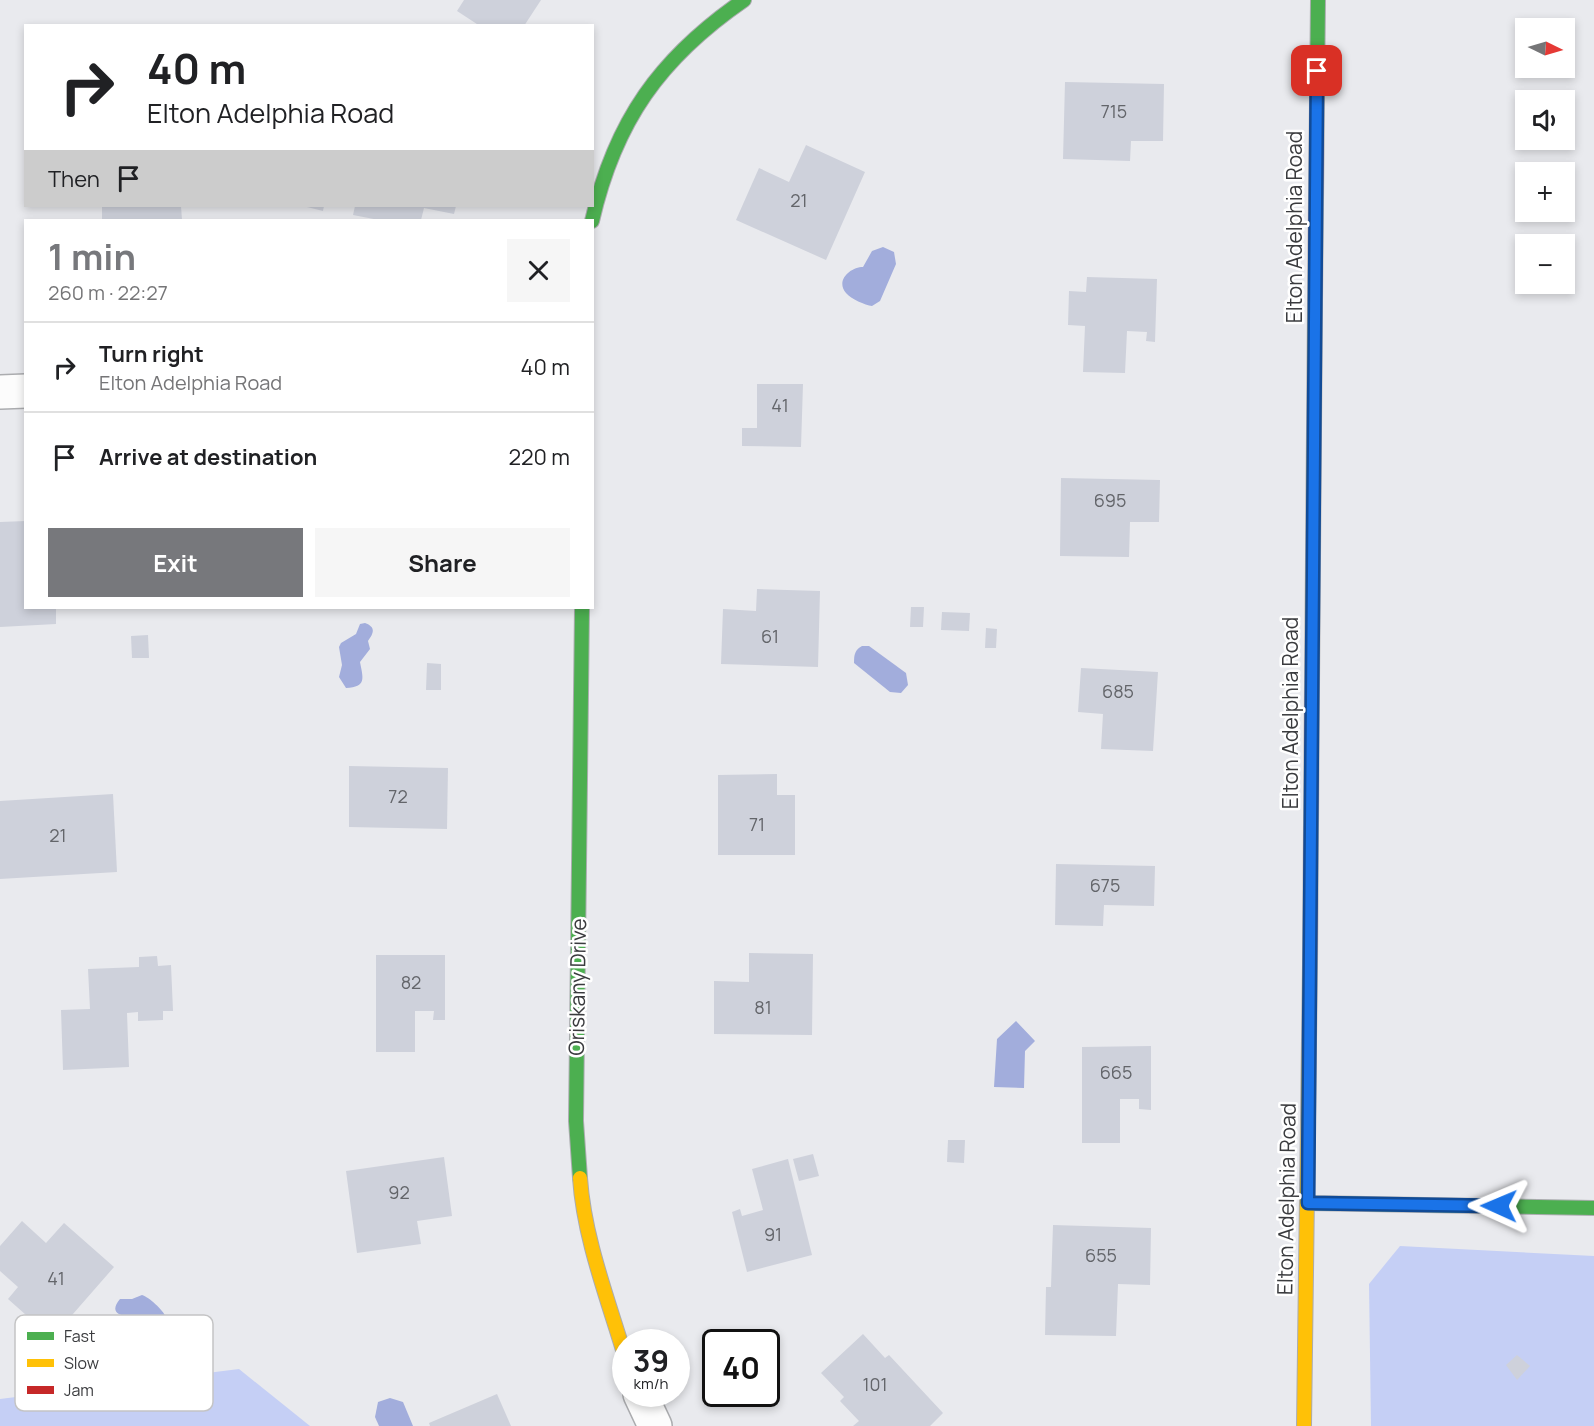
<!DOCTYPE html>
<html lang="en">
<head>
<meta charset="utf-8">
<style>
	:root { --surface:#fff; --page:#f6f6f6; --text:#202124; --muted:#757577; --line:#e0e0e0; --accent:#77787c }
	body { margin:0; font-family:Manrope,sans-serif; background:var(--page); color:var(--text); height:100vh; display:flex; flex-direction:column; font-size:22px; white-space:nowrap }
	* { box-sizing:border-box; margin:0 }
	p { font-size:20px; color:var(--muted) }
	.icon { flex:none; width:33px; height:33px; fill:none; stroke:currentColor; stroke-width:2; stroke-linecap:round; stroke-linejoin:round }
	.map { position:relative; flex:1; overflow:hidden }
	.panel { position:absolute; left:24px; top:219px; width:570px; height:390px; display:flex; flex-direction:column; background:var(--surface); border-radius:0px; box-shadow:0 3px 9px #0003 }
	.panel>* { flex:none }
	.guide { position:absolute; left:24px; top:24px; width:570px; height:183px; border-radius:0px; box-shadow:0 3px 9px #0003; background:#fff; color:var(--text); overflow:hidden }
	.needle { width:39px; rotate:95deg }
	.tools { position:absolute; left:1515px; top:18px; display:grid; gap:12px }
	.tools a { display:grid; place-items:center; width:60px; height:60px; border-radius:0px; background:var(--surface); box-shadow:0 3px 9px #0003; font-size:30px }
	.speed { position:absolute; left:612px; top:1329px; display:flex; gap:12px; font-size:30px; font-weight:700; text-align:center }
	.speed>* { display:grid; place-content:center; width:78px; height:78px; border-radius:50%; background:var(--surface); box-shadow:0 3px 9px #0003; line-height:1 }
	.speed small { font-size:15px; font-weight:400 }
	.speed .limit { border:3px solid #111; border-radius:9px; background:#fff; color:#111 }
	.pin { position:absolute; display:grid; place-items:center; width:51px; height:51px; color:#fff; margin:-26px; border-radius:12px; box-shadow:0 3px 9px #0006 }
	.me { position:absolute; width:66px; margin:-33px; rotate:271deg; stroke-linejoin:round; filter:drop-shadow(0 0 4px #0008) }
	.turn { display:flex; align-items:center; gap:21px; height:126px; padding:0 24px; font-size:27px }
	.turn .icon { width:78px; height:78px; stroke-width:2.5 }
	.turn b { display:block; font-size:42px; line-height:51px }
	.then { display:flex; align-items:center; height:57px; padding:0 24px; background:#0003; gap:12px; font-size:22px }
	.round { display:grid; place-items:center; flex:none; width:63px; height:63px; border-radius:0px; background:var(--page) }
	.overview { display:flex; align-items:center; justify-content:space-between; height:102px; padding:0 24px }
	h1 { font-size:36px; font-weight:700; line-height:45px; color:var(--accent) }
	.cta { display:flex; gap:12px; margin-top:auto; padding:12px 24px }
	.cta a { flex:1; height:69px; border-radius:0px; background:var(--accent); color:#fff; font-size:24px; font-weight:700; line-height:69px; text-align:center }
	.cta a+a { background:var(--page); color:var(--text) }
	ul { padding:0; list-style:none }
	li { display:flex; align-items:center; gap:18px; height:90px; padding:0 24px; border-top:2px solid var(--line) }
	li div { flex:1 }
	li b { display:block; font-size:22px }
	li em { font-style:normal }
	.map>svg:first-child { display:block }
	.green { fill:#c5cff5 }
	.water { fill:#a2addc }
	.building { fill:#ced1db }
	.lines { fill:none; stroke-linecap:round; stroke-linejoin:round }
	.street-casing { stroke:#abacaf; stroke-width:36 }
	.fast-casing { stroke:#abacaf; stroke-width:16 }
	.slow-casing { stroke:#abacaf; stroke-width:16 }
	.jam-casing { stroke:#abacaf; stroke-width:16 }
	.street { stroke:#fcfcfc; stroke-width:33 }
	.fast { stroke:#4caf50; stroke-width:14 }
	.slow { stroke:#ffc107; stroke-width:14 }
	.jam { stroke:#c62828; stroke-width:14 }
	.route-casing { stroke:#114b97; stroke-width:15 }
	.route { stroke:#1a73e8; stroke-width:10 }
	.labels { text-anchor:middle; stroke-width:5; stroke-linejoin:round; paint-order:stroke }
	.number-label { font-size:18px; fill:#63656a }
	.street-label { font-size:21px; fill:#3a3b3e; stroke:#fff }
	.key { fill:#fff; stroke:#c4c4c5; stroke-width:1.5 }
	.key-label { font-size:16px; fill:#3a3b3e }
</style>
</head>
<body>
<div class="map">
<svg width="1594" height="1426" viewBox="0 0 1594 1426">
	<rect width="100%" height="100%" fill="#e9eaee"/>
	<g class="green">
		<polygon points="1400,1246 1594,1256 1594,1426 1371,1426 1369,1284"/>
		<polygon points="239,1369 310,1426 0,1426 0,1399"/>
	</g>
	<g class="water">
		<path d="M 883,247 L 894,252 L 896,264 L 880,301 L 872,306 C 865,305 851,299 846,293 C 835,280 851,267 863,267 L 872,251 Z"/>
		<path d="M 365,623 C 376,627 374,633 368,641 L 370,649 L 360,662 C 363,678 367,687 346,688 L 339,677 L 342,665 L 339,647 L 341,643 L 356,634 L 360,624 Z"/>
		<path d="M 862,646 L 869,646 L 906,673 L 908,685 L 901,693 L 890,692 L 854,663 C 854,654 855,650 862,646 Z"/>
		<polygon points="1016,1021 1035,1041 1025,1051 1024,1088 994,1087 997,1039"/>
		<path d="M 142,1295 C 149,1297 163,1310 166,1317 L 163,1328 C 149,1336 147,1324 135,1318 C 124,1316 107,1315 120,1299 L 132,1299 Z"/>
		<polygon points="390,1398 403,1402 413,1426 379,1426 375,1417 378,1402"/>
	</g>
	<g class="building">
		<polygon points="464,0 541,0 524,26 480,26 457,11"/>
		<polygon points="1065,82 1164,84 1163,141 1131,141 1130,161 1063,159"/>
		<polygon points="806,145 865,172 826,260 736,220 759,168 789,182"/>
		<polygon points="102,206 181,206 182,220 102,220"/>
		<polygon points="303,206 324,206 323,211"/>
		<polygon points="355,206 456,206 454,214 424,208 421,220 379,220 353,215"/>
		<polygon points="1087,277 1157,279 1155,342 1146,341 1147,332 1127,331 1125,373 1083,372 1085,326 1068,325 1069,291 1086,292"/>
		<polygon points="757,384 803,384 801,447 742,446 742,428 757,428"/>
		<polygon points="1061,478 1160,480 1159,522 1130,522 1129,557 1060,556"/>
		<polygon points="26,521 26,608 56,608 56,624 0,627 0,522"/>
		<polygon points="757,589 820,591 818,667 721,664 723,609 756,611"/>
		<polygon points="911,607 924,607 923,627 910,627"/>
		<polygon points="942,612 970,613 969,631 941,630"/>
		<polygon points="986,628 997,629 996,648 985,648"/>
		<polygon points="148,635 149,658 132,658 131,636"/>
		<polygon points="427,663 441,664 441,690 426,690"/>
		<polygon points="1081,668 1158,672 1153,751 1101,749 1103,714 1078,712"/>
		<polygon points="349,766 448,768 447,829 349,827"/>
		<polygon points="777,774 777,795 795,795 795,855 718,855 718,775"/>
		<polygon points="113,794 117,872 0,879 0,801"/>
		<polygon points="1056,864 1155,866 1154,906 1104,905 1103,926 1055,925"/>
		<polygon points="749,953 813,954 812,1035 714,1034 714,981 749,982"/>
		<polygon points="376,955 445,955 445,1020 433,1020 434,1011 415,1011 415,1052 376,1052"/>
		<polygon points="157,956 158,966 171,965 173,1011 163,1011 163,1020 138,1021 138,1012 127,1013 129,1067 63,1070 61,1010 90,1009 88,969 139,967 139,957"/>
		<polygon points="1151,1046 1151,1110 1139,1109 1139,1099 1120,1099 1120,1143 1082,1143 1082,1047"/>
		<polygon points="948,1140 965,1140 964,1163 947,1162"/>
		<polygon points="813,1154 819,1176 799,1181 793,1159"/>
		<polygon points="444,1157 452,1216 417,1221 421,1244 357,1253 346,1171"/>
		<polygon points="788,1159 812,1255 747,1272 732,1212 740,1209 742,1216 763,1210 752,1169"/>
		<polygon points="22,1221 46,1243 64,1223 114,1267 52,1338 8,1299 18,1287 0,1271 0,1246"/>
		<polygon points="1053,1225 1151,1228 1150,1285 1118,1284 1116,1336 1045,1335 1046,1287 1051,1287"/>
		<polygon points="863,1334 885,1358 889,1355 943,1413 930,1426 853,1426 859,1421 840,1401 844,1397 821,1373"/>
		<polygon points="1517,1355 1530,1366 1517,1380 1506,1365"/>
		<polygon points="497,1394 511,1426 430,1426 429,1423"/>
	</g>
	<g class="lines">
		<g class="street-casing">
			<g id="street">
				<polyline points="0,392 26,391"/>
				<polyline points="640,1394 655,1426"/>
			</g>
		</g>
		<g class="fast-casing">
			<g id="fast">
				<polyline points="1317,98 1318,0"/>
				<path d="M 592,221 C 615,121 660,58 744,0"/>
				<polyline points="580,1178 576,1121 582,608"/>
				<polyline points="1308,1203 1594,1208"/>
			</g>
		</g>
		<g class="slow-casing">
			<g id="slow">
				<polyline points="1312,685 1315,302"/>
				<path d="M 580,1178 C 584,1239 609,1302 626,1360"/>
				<polyline points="1304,1426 1310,964"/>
			</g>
		</g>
		<g class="jam-casing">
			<g id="jam">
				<polyline points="1315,302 1317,98"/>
				<polyline points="1310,964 1312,685"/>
			</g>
		</g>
		<use href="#street" class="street"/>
		<use href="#fast" class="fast"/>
		<use href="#slow" class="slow"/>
		<use href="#jam" class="jam"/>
	</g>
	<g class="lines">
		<g class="route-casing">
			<polyline id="route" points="1317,71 1308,1203 1499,1206"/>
		</g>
		<use href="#route" class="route"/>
	</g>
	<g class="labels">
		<g class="number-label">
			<text x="1114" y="118">715</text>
			<text x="799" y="207">21</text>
			<text x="780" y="412">41</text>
			<text x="1110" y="507">695</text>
			<text x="770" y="643">61</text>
			<text x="1118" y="698">685</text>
			<text x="398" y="803">72</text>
			<text x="757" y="831">71</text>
			<text x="58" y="842">21</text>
			<text x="1105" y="892">675</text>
			<text x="411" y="989">82</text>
			<text x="763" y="1014">81</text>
			<text x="1116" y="1079">665</text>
			<text x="399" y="1199">92</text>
			<text x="773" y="1241">91</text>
			<text x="1101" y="1262">655</text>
			<text x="56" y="1285">41</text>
			<text x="875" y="1391">101</text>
		</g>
		<g class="street-label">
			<text transform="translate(1295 227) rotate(-90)" y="7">Elton Adelphia Road</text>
			<text transform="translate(1291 713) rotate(-90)" y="7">Elton Adelphia Road</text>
			<text transform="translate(578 987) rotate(-89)" y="7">Oriskany Drive</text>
			<text transform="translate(1287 1199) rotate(-89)" y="7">Elton Adelphia Road</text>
		</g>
	</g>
	<rect x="15" y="1315" width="198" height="96" rx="9" class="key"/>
	<rect x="27" y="1332" width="27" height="8" fill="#4caf50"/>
	<rect x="27" y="1359" width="27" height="8" fill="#ffc107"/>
	<rect x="27" y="1386" width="27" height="8" fill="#c62828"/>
	<g class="key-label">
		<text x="64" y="1342">Fast</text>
		<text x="64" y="1369">Slow</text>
		<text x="64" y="1396">Jam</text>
	</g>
</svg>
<div class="tools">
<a><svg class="needle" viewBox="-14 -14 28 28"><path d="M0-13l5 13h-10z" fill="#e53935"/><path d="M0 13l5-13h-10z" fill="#757577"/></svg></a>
<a><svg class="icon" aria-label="sound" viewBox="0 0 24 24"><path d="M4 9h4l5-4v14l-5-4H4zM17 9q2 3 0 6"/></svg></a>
<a>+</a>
<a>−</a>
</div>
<div class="speed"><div>39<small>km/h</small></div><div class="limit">40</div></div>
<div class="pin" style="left:1317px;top:71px;background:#d93025"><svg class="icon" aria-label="arrive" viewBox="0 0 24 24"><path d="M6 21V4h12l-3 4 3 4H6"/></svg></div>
<svg class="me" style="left:1499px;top:1206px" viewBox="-20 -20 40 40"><path d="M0-17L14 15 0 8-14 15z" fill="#1a73e8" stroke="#fff" stroke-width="4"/></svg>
<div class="guide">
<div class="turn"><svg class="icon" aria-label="right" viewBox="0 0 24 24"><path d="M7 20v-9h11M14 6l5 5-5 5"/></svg><div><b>40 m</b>Elton Adelphia Road</div></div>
<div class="then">Then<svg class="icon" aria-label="arrive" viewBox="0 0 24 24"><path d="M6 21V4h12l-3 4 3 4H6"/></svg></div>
</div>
<section class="panel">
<div class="overview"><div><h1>1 min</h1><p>260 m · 22:27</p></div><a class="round"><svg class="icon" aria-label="close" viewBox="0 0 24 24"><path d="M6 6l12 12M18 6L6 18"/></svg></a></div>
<ul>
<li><svg class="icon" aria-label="right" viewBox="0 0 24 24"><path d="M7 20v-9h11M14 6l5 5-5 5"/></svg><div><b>Turn right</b><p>Elton Adelphia Road</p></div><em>40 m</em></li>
<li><svg class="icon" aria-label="arrive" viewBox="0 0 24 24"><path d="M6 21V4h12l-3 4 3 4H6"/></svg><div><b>Arrive at destination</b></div><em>220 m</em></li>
</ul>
<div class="cta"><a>Exit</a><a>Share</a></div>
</section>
</div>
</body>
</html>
